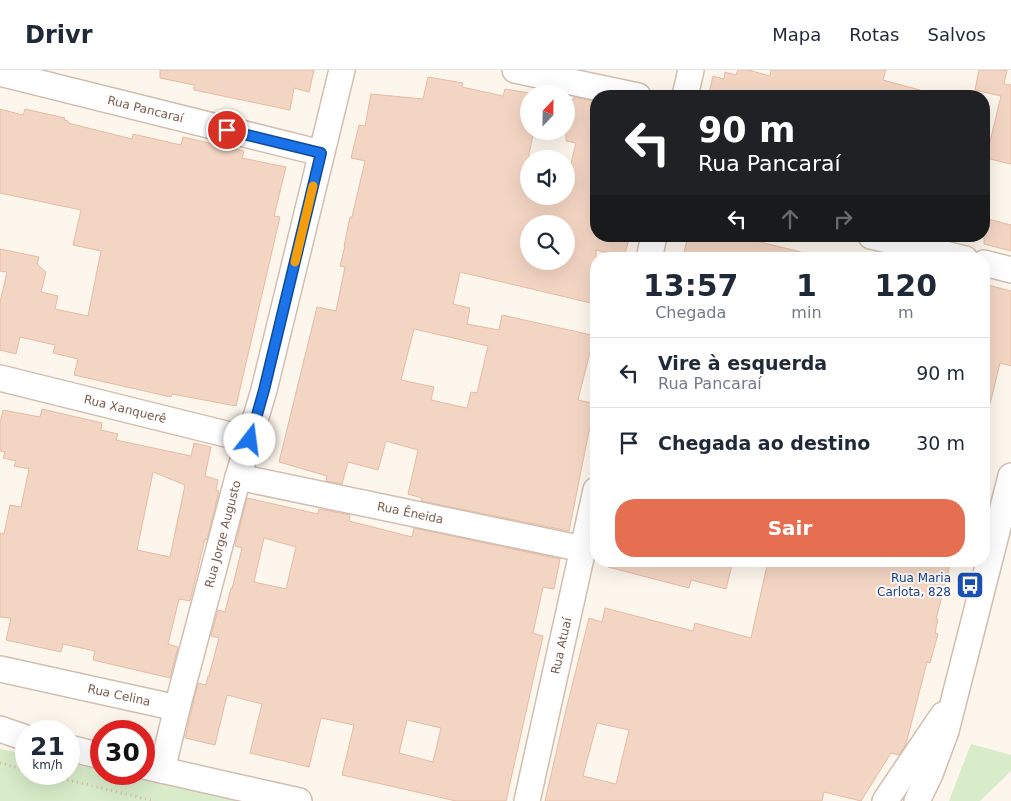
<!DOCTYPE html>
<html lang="pt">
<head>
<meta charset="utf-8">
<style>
	:root { --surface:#fff; --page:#f6f6f7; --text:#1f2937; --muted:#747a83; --line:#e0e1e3; --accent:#e76f51 }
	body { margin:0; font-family:"DejaVu Sans",sans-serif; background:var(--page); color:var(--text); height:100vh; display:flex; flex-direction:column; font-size:19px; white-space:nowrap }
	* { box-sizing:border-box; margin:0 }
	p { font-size:16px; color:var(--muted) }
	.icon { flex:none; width:28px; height:28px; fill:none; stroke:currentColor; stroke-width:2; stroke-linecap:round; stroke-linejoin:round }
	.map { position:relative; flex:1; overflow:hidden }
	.side { position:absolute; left:590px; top:182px; width:400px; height:315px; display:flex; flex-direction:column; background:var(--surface); border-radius:20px; box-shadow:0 5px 20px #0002 }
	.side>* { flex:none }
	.hud { position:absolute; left:590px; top:20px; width:400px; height:152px; border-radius:20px; box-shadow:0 5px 20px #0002; background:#202124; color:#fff; overflow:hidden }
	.needle { width:32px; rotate:22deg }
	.tools { position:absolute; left:520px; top:15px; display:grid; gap:10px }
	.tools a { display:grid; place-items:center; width:55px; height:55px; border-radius:50%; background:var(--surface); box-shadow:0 5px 20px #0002; font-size:25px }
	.speed { position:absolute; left:15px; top:650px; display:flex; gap:10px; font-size:25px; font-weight:700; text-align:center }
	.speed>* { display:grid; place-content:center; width:65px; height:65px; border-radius:50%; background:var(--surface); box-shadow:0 5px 20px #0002; line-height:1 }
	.speed small { font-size:12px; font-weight:400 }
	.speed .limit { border:8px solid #d22; background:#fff; color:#111 }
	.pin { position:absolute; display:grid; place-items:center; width:42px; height:42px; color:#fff; margin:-21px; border:2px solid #fff; border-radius:50%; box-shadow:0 1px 5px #0007 }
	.me { position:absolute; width:55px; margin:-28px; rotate:15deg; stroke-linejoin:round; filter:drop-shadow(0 0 4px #0008) }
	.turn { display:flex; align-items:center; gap:18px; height:105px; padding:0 25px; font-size:22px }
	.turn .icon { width:65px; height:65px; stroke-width:2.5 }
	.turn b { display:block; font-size:35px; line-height:42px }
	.lanes { display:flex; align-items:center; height:48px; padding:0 25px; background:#0003; justify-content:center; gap:25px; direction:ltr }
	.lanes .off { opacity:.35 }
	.eta { display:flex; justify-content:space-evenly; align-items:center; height:85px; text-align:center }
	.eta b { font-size:30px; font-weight:800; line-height:35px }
	.cta { display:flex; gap:10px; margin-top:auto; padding:10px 25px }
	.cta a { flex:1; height:58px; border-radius:20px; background:var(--accent); color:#fff; font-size:20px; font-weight:800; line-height:58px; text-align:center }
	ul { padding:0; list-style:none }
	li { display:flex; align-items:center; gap:15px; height:70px; padding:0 25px; border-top:1px solid var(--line) }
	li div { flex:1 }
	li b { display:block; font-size:19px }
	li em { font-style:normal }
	header { display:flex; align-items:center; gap:30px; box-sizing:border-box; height:70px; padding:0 25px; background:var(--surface); border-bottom:1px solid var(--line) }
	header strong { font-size:24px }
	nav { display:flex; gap:28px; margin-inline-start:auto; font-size:18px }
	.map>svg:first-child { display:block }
	.green { fill:#d8ecc9 }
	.building { fill:#f3d5c3; stroke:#e6bba3; fill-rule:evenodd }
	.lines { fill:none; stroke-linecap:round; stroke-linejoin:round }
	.minor-casing { stroke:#d1beb0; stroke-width:28 }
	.path { stroke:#d9b8a5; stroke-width:3; stroke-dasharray:1 4; stroke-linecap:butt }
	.minor { stroke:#fff; stroke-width:25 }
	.route-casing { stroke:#114b97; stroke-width:12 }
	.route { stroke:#1a73e8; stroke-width:9 }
	.slow { stroke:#f59e0b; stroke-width:9 }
	.labels { text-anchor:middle; stroke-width:4; stroke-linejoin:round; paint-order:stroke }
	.street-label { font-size:12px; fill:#7a5c4d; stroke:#fffaf3 }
	.transit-label { font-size:12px; fill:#164399; stroke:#fffaf3; text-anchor:end }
</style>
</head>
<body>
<header>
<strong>Drivr</strong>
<nav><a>Mapa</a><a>Rotas</a><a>Salvos</a></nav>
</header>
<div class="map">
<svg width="1011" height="731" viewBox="0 0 1011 731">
	<rect width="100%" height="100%" fill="#fdf6ec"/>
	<g class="green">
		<polygon points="971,674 1011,685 1011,701 980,731 949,731"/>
		<polygon points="0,679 26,684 26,704 69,704 69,693 101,700 101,704 122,704 249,731 0,731"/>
	</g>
	<g class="building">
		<polygon points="160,0 314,0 309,22 294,18 290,40 194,20 194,15 160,8"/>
		<polygon points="738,0 748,0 770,6 771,0 886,0 883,10 923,21 922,26 719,26 709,23 713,6 724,9 725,2 736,5"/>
		<polygon points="979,0 1007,0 1004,14 1011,15 1011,94 986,88 1001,26 975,20"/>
		<path d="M 428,7 L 463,13 L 462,17 L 503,26 L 505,19 L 529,23 L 529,61 L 534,61 L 529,84 L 529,126 L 566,126 L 566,114 L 576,73 L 566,71 L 566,28 L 574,30 L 574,27 L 596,32 L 596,166 L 630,166 L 624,187 L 596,180 L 596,211 L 591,233 L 460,202 L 453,234 L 470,238 L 467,254 L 499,260 L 502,245 L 596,266 L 596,283 L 590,282 L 578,330 L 596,334 L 588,366 L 569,461 L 421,431 L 422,428 L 408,424 L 418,380 L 386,371 L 378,400 L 348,392 L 342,414 L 326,411 L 327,406 L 279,392 L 317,237 L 336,241 L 345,197 L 340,196 L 345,176 L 344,176 L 350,147 L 352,147 L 365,91 L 351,88 L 359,55 L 365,56 L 371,24 L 423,29 ZM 529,154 L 566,154 L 566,191 L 529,191 ZM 414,259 L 488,276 L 477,323 L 471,322 L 467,338 L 431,330 L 434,317 L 401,310 Z"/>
		<polygon points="0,39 23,45 25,39 65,48 64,50 68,51 68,53 132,69 133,64 181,75 183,67 244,81 242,88 286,97 274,146 280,147 236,336 172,324 171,327 74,305 78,289 53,283 55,275 20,267 16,284 0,280 0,232 7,202 0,201 0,179 39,187 37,194 46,202 41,222 58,226 55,239 88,246 101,181 73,175 81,140 0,123"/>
		<polygon points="984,148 1011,155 1011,181 984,174"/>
		<polygon points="688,166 748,166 748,169 801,182 800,189 713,189 684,182"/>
		<polygon points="984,214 1011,221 1011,296 1000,293 990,334 984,333"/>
		<path d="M 42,339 L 102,353 L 101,360 L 118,364 L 116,370 L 191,386 L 194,373 L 211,377 L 205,406 L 218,410 L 216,420 L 219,421 L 207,470 L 205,469 L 190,531 L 179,529 L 168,574 L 178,577 L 170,608 L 93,590 L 95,581 L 63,574 L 61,582 L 6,570 L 11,548 L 0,547 L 0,463 L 4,464 L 10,435 L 21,437 L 29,399 L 14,396 L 16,391 L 3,388 L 5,382 L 0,381 L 0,353 L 3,340 L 40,347 ZM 153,402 L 185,415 L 170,487 L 137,480 Z"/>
		<path d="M 247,428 L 318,444 L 319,439 L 350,445 L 349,451 L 412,467 L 414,458 L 560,489 L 554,519 L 543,517 L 533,563 L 543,566 L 506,731 L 456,731 L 342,705 L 354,655 L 321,648 L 309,697 L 250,683 L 262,634 L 227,625 L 215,675 L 185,668 L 198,613 L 206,615 L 208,606 L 209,606 L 219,568 L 211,566 L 218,540 L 225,542 L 231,518 L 232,519 L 242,478 L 235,476 ZM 264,468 L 296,477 L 286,519 L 254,512 ZM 407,650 L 441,658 L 433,692 L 399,683 Z"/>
		<polygon points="609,491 733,491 726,519 691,510 689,518 608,497"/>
		<path d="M 768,491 L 951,491 L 936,549 L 938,549 L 935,563 L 938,564 L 930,593 L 927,592 L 906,674 L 899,685 L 891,683 L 861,731 L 824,722 L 822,731 L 545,731 L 566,640 L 589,548 L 602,552 L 605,538 L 693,561 L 695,553 L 751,568 ZM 597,653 L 629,660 L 616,714 L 583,706 Z"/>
	</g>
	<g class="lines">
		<g class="minor-casing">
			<g id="minor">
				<polyline points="515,0 638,26"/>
				<path id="s1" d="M 0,3 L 321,83"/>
				<polyline points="685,26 691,0"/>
				<polyline points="871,166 965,189"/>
				<polyline points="649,189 654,166"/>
				<polyline points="984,193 1011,200"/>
				<path id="s2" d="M 0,308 L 250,370"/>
				<path id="s3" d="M 238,407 L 583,479"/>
				<path id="s4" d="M 0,599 L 177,638 L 162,700"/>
				<path id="s5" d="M 177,638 L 238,407 L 264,320 L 342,0"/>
				<polyline points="0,659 26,668"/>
				<polyline points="69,678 101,686"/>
				<polyline points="144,696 299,731"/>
				<path id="s6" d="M 527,731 L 596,420"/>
				<polyline points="885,731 943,645"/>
				<polyline points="917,731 930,704 946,661 1011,406"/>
			</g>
		</g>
		<g class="path">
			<polyline points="0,693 26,700"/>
			<polyline points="43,704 155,731"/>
		</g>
		<use href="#minor" class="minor"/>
	</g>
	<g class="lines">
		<g class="route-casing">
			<polyline id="route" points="227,60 321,83 264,320 250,370"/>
		</g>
		<use href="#route" class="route"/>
		<polyline class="slow" points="295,192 313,116"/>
	</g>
	<defs>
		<g id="bus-square" transform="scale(1.4375)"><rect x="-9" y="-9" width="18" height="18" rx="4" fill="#1a4fb4" stroke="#fffaf3"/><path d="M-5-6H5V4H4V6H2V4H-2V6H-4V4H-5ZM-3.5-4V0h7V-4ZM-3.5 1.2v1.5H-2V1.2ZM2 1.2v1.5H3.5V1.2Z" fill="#fff"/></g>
	</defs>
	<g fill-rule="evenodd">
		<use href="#bus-square" x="970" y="515"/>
	</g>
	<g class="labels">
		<g class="street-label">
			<text dy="4" stroke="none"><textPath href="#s1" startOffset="150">Rua Pancaraí</textPath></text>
			<text dy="4" stroke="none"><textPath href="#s2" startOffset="129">Rua Xanquerê</textPath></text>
			<text dy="4" stroke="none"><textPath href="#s3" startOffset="176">Rua Êneida</textPath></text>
			<text dy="4" stroke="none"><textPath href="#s5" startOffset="180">Rua Jorge Augusto</textPath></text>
			<text dy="4" stroke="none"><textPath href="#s6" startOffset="159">Rua Atuaí</textPath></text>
			<text dy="4" stroke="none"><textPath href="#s4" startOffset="122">Rua Celina</textPath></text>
		</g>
		<g class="transit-label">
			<text x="951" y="512">Rua Maria<tspan x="951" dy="14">Carlota, 828</tspan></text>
		</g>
	</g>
</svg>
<div class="tools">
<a><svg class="needle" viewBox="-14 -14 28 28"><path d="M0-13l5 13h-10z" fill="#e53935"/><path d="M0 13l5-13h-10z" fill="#747a83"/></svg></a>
<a><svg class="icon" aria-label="sound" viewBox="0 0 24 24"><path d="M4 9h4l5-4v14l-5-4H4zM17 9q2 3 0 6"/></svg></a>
<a><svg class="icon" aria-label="search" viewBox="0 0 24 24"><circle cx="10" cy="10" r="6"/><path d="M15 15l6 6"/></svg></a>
</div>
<div class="speed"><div>21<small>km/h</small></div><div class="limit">30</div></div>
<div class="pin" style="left:227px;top:60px;background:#d93025"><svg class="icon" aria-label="arrive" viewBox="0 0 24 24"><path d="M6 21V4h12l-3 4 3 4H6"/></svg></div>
<svg class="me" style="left:250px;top:370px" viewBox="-20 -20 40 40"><circle r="19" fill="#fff"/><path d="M0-13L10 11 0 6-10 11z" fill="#1a73e8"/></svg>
<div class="hud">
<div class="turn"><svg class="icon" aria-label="left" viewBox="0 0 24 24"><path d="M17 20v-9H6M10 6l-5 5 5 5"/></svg><div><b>90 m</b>Rua Pancaraí</div></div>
<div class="lanes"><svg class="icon" aria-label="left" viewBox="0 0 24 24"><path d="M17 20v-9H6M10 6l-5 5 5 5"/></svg><svg class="icon off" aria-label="ahead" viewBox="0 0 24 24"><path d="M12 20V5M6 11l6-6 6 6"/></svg><svg class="icon off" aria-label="right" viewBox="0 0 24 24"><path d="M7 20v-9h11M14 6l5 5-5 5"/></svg></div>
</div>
<section class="side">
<div class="eta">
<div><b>13:57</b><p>Chegada</p></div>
<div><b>1</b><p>min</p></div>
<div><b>120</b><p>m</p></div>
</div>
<ul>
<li><svg class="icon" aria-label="left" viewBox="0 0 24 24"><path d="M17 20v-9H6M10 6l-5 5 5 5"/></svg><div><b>Vire à esquerda</b><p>Rua Pancaraí</p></div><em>90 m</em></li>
<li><svg class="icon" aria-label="arrive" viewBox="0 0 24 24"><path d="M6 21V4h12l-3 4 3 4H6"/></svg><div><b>Chegada ao destino</b></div><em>30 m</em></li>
</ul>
<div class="cta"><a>Sair</a></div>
</section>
</div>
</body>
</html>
